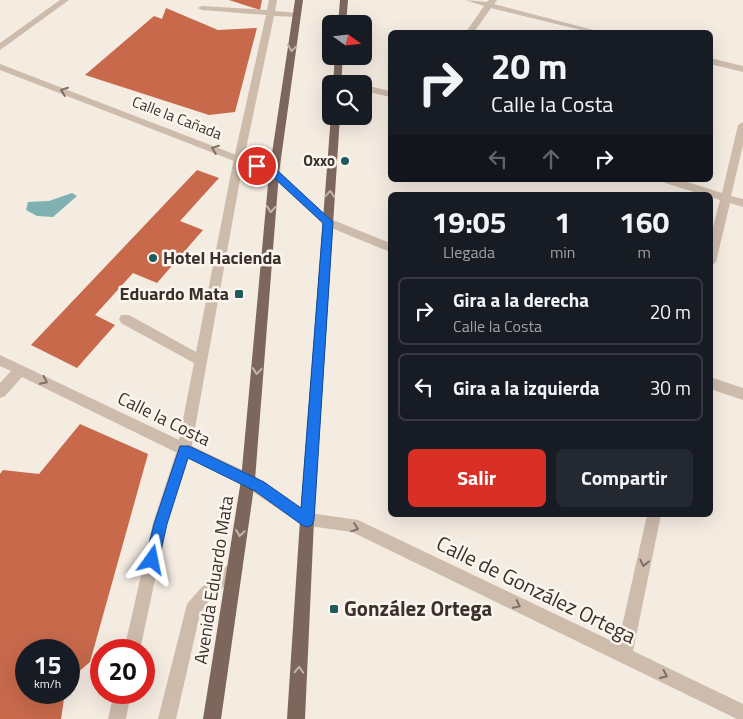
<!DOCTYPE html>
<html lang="es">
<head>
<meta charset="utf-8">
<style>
	:root { --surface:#171b24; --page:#242831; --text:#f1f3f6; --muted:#9ea1a6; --line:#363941; --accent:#d93025 }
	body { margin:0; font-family:"Titillium Web",sans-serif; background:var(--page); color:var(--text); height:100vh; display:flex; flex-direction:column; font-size:19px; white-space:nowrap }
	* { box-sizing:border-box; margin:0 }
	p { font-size:16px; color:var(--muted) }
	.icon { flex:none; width:28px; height:28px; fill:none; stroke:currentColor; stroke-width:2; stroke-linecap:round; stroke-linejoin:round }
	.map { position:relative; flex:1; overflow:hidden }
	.drawer { position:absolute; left:388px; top:192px; width:325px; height:325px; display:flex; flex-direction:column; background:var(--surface); border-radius:8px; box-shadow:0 5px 20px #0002 }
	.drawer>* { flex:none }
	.hud { position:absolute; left:388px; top:30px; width:325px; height:152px; border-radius:8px; box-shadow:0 5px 20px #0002; background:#171b24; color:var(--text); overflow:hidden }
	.needle { width:32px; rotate:105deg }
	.controls { position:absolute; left:322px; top:15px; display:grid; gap:10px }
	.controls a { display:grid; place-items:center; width:50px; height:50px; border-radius:8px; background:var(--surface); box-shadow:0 5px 20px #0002; font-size:25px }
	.speed { position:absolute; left:15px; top:639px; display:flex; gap:10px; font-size:25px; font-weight:700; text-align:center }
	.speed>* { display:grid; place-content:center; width:65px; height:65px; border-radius:50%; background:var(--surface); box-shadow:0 5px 20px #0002; line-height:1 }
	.speed small { font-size:12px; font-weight:400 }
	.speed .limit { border:8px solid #d22; background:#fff; color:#111 }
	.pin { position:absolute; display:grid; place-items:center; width:42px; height:42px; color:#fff; margin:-21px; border:2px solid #fff; border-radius:50%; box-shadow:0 1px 5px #0007 }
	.me { position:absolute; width:55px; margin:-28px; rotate:12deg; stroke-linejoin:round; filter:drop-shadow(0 0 4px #0008) }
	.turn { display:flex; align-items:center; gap:18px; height:105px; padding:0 20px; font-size:22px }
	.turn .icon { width:65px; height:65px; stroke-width:2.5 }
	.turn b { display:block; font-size:35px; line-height:42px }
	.lanes { display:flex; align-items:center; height:48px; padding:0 20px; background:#0003; justify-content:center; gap:25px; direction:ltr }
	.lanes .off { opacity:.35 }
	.eta { display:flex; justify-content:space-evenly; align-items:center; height:85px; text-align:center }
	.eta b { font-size:30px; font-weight:700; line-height:35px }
	.button { display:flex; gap:10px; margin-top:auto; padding:10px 20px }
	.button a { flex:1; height:58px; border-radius:8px; background:var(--accent); color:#fff; font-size:20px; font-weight:700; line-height:58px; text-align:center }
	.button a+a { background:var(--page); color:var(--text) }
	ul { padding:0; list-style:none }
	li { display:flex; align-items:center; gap:15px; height:68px; margin:0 10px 8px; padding:0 10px; border:2px solid var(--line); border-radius:8px }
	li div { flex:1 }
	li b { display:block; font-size:19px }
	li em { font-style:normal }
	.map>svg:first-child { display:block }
	.water { fill:#7fb0b2 }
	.building { fill:#c8694b }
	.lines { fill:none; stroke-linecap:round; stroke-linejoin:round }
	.service { fill:#cdbbac; fill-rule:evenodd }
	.minor { fill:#cdbbac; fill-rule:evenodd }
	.tertiary { fill:#cdbbac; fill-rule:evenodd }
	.primary { fill:#7d675c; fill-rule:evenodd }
	.oneway { stroke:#c2b5ac }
	.oneway2 { stroke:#7d6f65 }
	.route { fill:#1a73e8; stroke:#114b97 }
	.poi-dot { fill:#1f5a5e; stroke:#fbf5ee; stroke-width:2 }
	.labels { text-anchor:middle; stroke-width:5; stroke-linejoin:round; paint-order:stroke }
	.far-street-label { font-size:15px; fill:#3b302b; stroke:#fbf5ee }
	.far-poi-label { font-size:15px; font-weight:bold; fill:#3b302b; stroke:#fbf5ee; text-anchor:end }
	.poi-label { font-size:18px; font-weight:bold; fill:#3b302b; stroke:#fbf5ee; text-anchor:start }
	.street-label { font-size:18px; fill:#3b302b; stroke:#fbf5ee }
	.near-street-label { font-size:21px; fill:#3b302b; stroke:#fbf5ee }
	.near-poi-label { font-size:21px; font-weight:bold; fill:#3b302b; stroke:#fbf5ee; text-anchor:start }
</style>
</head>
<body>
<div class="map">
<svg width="743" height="719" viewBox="0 0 743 719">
	<rect width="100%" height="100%" fill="#f4ebe1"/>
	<polygon class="water" points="72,193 77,196 53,217 37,216 26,210 28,202 49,201"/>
	<g class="building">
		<polygon points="229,0 262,0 260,10"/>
		<polygon points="166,8 218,30 257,28 235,112 209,115 85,75 154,16 162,19"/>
		<polygon points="197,170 219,178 180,221 203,230 157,283 133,273 95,315 115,325 77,368 31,345"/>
		<polygon points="80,424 148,454 90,662 69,680 69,650 26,650 26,692 65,692 61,719 0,719 0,474 3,470 39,474"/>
	</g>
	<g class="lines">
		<g class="service">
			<polygon points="269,0 277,0 275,11 297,13 301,15 297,17 274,16 244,158 191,450 167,523 140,650 124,650 153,523 177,450 194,363 121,323 119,319 121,315 129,315 196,352 234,158 266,15 202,10 198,8 202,6 267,10"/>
			<polygon points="235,560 240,563 243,568 240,573 210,599 200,614 176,719 158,719 187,604 200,589 230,563"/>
			<polygon points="114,692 131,692 126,719 108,719"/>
		</g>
		<g class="minor">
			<polygon points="60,0 69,0 0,50 0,43"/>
			<polygon points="465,0 487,2 489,0 497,0 494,4 601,32 589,32 491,8 474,32 466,32 484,6"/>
			<polygon points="710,58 743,66 743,72 710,64"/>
			<polygon points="364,85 390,91 390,97 364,91"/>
			<polygon points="743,122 743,145 731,196 743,199 743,207 730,203 716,262 710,266 710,239 720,200 665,183 664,180 681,180 722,193 738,125"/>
			<polygon points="328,218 390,243 390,252 324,225 323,222 324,219"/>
			<polygon points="0,355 253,475 309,513 358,520 618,644 647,515 661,515 633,651 743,704 743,719 737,719 352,532 302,525 243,485 22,377 5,396 0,398 0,383 11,371 0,366"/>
			<polygon points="710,377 743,388 743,400 710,389"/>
		</g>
		<polygon class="tertiary" points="0,64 278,171 333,222 332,225 324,225 270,175 0,70"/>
		<g class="primary">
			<polygon points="295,0 303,0 279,173 255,480 221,719 203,719 241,480 269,173"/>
			<polygon points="340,0 348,0 346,24 338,24"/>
			<polygon points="335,56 343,56 341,84 333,84"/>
			<polygon points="331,115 331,116 340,116 314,520 305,719 287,719 300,520"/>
		</g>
	</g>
	<defs><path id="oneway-chevron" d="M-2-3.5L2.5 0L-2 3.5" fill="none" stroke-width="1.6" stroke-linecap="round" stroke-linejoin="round" transform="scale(1.25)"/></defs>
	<g class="oneway">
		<use href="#oneway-chevron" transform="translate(292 48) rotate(98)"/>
		<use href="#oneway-chevron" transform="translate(330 194) rotate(-86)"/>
		<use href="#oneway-chevron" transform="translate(271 209) rotate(95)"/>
		<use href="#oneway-chevron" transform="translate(257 371) rotate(95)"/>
		<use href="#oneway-chevron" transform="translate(240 533) rotate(99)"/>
		<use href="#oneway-chevron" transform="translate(299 670) rotate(-87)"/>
	</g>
	<g class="oneway2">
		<use href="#oneway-chevron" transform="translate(64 91) rotate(-159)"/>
		<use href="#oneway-chevron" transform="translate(215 149) rotate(-159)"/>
		<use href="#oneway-chevron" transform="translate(44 381) rotate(26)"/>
		<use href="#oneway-chevron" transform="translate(355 528) rotate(19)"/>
		<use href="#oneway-chevron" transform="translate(644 563) rotate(102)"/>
		<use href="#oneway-chevron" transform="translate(517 605) rotate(26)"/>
		<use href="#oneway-chevron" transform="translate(664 675) rotate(25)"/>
	</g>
	<polygon class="route" points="257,162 277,170 333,222 314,520 312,525 307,527 302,525 255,491 188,458 167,524 159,560 157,564 152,566 147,564 145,560 154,524 180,446 189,446 264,482 301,508 323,223 271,175 253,168 252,166"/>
	<g class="poi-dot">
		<circle cx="345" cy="161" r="5"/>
		<circle cx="153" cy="258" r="5"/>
		<rect x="234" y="289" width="10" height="10" rx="2.5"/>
		<rect x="329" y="604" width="10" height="10" rx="2.5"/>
	</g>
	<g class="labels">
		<g class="far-street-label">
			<text transform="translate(177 118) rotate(21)" y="5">Calle la Cañada</text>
		</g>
		<g class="far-poi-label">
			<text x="335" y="166">Oxxo</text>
		</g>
		<g class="poi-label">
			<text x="163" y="264">Hotel Hacienda</text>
			<text x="229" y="300" text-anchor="end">Eduardo Mata</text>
		</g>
		<g class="street-label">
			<text transform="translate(164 419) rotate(26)" y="6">Calle la Costa</text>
			<text transform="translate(214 580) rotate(-81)" y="6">Avenida Eduardo Mata</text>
		</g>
		<g class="near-street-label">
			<text transform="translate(536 590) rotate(26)" y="7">Calle de González Ortega</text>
		</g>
		<g class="near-poi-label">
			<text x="344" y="616">González Ortega</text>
		</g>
	</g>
</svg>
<div class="controls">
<a><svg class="needle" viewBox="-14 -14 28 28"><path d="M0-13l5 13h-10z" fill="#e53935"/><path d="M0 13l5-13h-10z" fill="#9ea1a6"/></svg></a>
<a><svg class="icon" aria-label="search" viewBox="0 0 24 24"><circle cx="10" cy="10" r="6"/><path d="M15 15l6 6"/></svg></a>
</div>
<div class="speed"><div>15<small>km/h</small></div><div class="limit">20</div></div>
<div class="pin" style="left:257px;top:166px;background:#d93025"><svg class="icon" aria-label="arrive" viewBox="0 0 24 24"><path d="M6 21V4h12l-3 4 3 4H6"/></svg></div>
<svg class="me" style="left:152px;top:560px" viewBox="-20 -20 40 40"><path d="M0-17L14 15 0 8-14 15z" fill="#1a73e8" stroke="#fff" stroke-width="4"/></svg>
<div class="hud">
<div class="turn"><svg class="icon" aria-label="right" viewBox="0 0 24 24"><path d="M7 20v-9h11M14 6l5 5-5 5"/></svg><div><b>20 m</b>Calle la Costa</div></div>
<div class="lanes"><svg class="icon off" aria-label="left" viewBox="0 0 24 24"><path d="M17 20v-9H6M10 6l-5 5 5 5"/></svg><svg class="icon off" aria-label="ahead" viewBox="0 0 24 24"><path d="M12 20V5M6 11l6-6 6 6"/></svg><svg class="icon" aria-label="right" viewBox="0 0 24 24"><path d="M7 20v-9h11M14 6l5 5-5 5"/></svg></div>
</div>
<section class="drawer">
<div class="eta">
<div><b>19:05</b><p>Llegada</p></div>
<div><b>1</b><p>min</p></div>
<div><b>160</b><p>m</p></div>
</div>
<ul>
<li><svg class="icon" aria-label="right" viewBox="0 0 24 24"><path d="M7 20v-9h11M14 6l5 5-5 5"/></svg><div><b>Gira a la derecha</b><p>Calle la Costa</p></div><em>20 m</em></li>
<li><svg class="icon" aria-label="left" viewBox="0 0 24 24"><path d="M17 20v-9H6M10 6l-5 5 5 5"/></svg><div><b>Gira a la izquierda</b></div><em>30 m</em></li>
</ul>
<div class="button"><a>Salir</a><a>Compartir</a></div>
</section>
</div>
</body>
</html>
